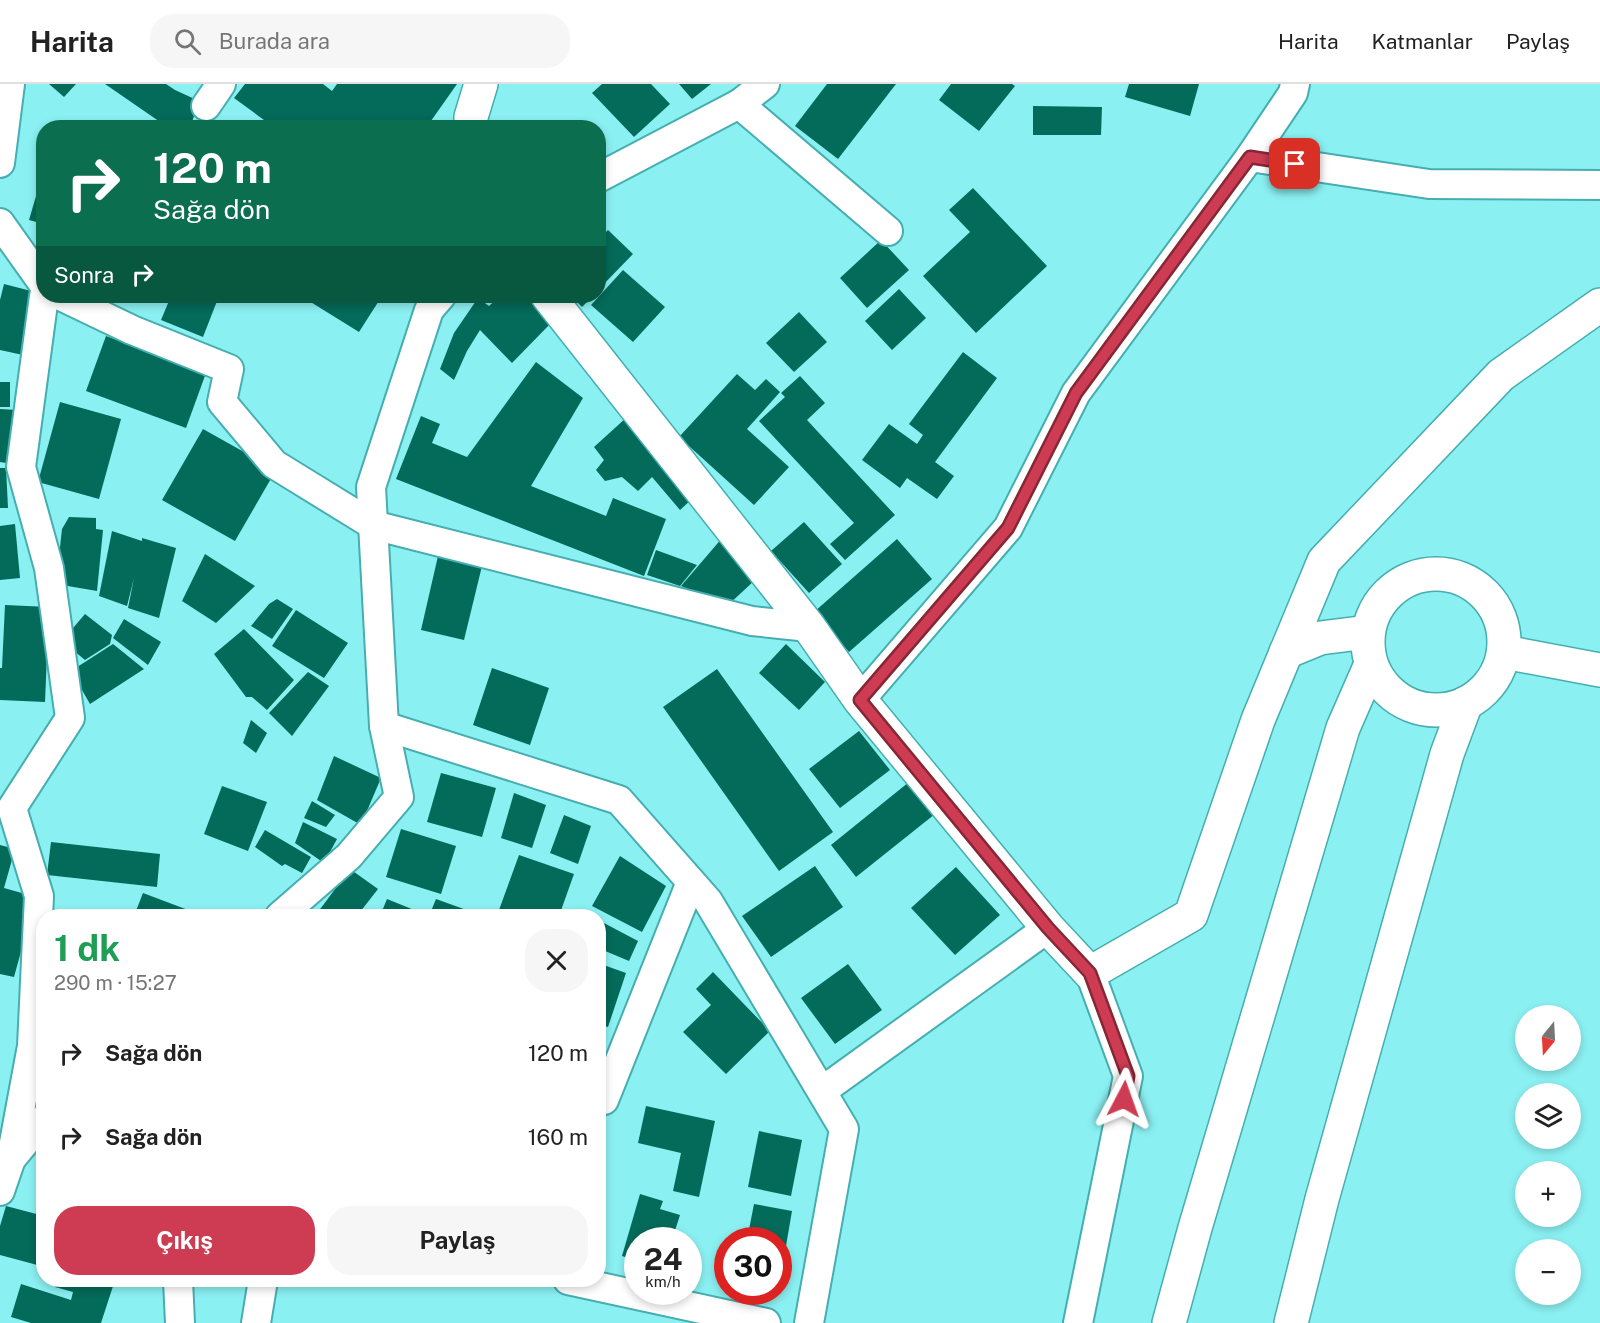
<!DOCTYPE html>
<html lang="tr">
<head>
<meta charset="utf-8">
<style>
	:root { --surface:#fff; --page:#f6f6f6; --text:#222; --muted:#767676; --line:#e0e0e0; --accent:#cd3c52 }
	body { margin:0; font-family:"Public Sans",sans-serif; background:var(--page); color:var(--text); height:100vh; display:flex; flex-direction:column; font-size:22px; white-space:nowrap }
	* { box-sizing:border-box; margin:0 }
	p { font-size:20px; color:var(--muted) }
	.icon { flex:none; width:33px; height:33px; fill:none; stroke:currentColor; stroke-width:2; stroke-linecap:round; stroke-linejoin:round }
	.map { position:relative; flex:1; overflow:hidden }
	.panel { position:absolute; left:36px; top:825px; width:570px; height:378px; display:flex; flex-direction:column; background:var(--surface); border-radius:24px; box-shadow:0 3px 9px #0003 }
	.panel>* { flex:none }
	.banner { position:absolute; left:36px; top:36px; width:570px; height:183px; border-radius:24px; box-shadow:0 3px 9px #0003; background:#0b6e4f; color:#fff; overflow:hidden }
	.needle { width:39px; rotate:198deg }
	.fabs { position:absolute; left:1515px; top:921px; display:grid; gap:12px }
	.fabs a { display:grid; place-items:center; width:66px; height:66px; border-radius:50%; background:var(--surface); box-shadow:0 3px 9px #0003; font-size:30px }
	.speed { position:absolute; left:624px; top:1143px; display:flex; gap:12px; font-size:30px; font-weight:700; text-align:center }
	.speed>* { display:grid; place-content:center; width:78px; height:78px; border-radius:50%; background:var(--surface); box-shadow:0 3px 9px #0003; line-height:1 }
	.speed small { font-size:15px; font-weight:400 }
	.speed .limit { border:9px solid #d22; background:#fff; color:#111 }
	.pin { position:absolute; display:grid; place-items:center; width:51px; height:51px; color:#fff; margin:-26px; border-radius:12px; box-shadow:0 3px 9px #0006 }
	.me { position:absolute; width:66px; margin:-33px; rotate:4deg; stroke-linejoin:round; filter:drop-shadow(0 0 4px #0008) }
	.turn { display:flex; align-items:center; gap:21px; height:126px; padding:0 18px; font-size:27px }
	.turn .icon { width:78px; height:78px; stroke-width:2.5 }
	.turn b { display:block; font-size:42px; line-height:51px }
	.then { display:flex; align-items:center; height:57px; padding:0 18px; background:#0003; gap:12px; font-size:22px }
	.round { display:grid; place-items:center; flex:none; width:63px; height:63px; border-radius:24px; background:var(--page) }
	.overview { display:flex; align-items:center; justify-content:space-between; height:102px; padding:0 18px }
	h1 { font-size:36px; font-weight:700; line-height:45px; color:#1e9e55 }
	.primary-button { display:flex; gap:12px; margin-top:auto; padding:12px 18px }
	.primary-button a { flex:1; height:69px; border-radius:24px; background:var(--accent); color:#fff; font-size:24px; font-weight:700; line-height:69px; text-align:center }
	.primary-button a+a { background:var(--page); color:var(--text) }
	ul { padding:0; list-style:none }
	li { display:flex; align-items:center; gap:18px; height:84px; padding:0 18px }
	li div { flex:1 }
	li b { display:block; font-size:22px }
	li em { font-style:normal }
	header { display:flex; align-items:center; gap:36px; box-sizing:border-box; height:84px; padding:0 30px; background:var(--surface); border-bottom:2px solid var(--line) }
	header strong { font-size:28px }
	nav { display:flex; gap:33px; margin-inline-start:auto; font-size:21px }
	.search { width:420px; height:54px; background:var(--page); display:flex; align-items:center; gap:15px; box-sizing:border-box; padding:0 21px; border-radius:24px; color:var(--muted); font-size:22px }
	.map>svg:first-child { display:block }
	.building { fill:#046a59 }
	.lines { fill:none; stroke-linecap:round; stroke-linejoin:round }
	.minor-casing { stroke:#46aeb0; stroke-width:32 }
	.tertiary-casing { stroke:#46aeb0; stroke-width:36 }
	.minor { stroke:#fff; stroke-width:28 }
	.tertiary { stroke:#fff; stroke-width:33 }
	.route-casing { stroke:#852735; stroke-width:15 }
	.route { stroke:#cd3c52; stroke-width:10 }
</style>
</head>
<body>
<header>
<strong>Harita</strong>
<div class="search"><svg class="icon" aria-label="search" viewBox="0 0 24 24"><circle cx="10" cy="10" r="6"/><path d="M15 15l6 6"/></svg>Burada ara</div>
<nav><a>Harita</a><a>Katmanlar</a><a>Paylaş</a></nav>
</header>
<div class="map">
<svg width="1600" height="1239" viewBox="0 0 1600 1239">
	<rect width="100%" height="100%" fill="#8bf0f2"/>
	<g class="building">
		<polygon points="49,0 76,0 64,13"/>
		<polygon points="105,0 166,0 175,6 199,17 190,44 175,44 163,40"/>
		<polygon points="245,0 323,0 332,7 337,0 457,0 426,44 275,44 234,14"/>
		<polygon points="602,0 651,0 670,20 634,53 592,9"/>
		<polygon points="679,0 711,0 692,15"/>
		<polygon points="827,0 896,0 838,75 795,42"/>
		<polygon points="951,0 1012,0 1015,2 979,47 939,16"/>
		<polygon points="1129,0 1199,0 1190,32 1125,13"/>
		<polygon points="1033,22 1102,23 1101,51 1033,51"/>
		<polygon points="39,102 44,104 44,140 29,136"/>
		<polygon points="973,104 1047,182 976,249 923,192 970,148 949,126"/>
		<polygon points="608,146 633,170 598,206 598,156"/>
		<polygon points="881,156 909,186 867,224 840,194"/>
		<polygon points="623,186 665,223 633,258 591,221"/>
		<polygon points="4,200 35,208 23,271 0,266 0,216"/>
		<polygon points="899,205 926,234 892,266 865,237"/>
		<polygon points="171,212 219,212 203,253 161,236"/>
		<polygon points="301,212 382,212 359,248"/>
		<polygon points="500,212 532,212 552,238 512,279 480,246 467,267 454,296 440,285 454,249 478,214 489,222"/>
		<polygon points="571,212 593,212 582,223"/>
		<polygon points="799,228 827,258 794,288 766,259"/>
		<polygon points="106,252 206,289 186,344 86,307"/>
		<polygon points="963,268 997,294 935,378 954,392 937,415 907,394 900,404 862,376 889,340 917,360 923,351 909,340"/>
		<polygon points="536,278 583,314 531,402 606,432 613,414 666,435 644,492 396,395 421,332 440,340 432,359 467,373"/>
		<polygon points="737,290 755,306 766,295 780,308 747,345 789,383 754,421 679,353"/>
		<polygon points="800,292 825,319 807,336 895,431 845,476 830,460 854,439 759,337 785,313 781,309"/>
		<rect x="0" y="298" width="10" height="25"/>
		<polygon points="60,318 121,335 99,415 38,398"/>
		<polygon points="0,325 17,326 12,380 0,378"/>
		<polygon points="627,333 693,414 680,426 652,393 638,407 622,393 605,397 596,386 604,376 594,363"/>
		<polygon points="203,345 276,386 235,457 162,416"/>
		<polygon points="0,384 6,384 8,424 0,424"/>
		<polygon points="69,433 96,434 96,445 103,446 97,507 56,500 62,445"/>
		<polygon points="804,438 842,480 809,509 771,467"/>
		<polygon points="15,440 20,494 0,496 0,442"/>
		<polygon points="112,447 142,457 142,454 176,464 159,534 128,524 134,494 127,522 99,512"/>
		<polygon points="723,453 755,496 727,522 681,502"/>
		<polygon points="897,455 932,495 849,568 814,528"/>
		<polygon points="656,466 697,481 680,502 647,491"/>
		<polygon points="205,470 255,502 216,539 182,517"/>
		<polygon points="438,472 482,482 464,556 421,546"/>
		<polygon points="277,515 293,525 272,555 251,542 269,520"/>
		<polygon points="5,521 49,523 45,618 0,616 0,584 2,584"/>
		<polygon points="296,526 348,559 324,594 272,562"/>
		<polygon points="85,530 112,551 110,560 85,576 62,557"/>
		<polygon points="124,535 161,558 148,581 113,554"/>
		<polygon points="244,545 294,596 267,626 252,613 246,613 214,570"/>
		<polygon points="113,560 144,585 90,620 71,587"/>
		<polygon points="786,560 825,598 799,626 759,589"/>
		<polygon points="492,584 549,604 530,661 473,641"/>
		<polygon points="717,585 833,748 779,787 663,623"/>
		<polygon points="308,588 329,602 292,652 269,629"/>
		<polygon points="251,636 267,649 256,669 243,659"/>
		<polygon points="859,647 890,686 840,724 809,685"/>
		<polygon points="334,672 381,694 361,741 317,716"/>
		<polygon points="441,689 496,704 482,753 427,738"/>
		<polygon points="909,698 935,730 856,793 831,761"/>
		<polygon points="222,702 267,718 248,767 204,750"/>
		<polygon points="514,709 546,721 532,764 501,754"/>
		<polygon points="312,717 335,731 326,743 304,734"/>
		<polygon points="564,731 591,742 578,780 550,769"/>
		<polygon points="303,738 337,755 324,779 295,759"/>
		<polygon points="401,745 456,762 441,810 386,793"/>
		<polygon points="265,746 311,773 302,789 285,780 282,782 255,763"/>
		<polygon points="51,758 160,770 157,803 47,791"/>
		<polygon points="0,761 15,765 4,804 36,813 14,893 0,890"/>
		<polygon points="519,771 574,790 559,832 516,832 499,826"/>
		<polygon points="620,772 666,802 642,848 592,822"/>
		<polygon points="815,782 843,823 771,873 742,832"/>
		<polygon points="956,783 1000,831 955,871 911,824"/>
		<polygon points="350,785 378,805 357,832 315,832"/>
		<polygon points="143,809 196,829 194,832 134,832"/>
		<polygon points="387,815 429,832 436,815 472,828 471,832 380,832"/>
		<polygon points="602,838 638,857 629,877 598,864 598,845"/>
		<polygon points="598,879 626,889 608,943 598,940"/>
		<polygon points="848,880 882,926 835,960 801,914"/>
		<polygon points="713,888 770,947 726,990 683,948 711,921 696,905"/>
		<polygon points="646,1022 715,1037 699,1113 673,1107 681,1069 638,1059"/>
		<polygon points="759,1047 802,1056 791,1112 748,1103"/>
		<polygon points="640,1110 663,1117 660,1125 680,1131 672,1156 638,1156 638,1177 622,1172"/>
		<polygon points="754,1120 792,1127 781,1191 778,1190 778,1156 747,1156"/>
		<polygon points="6,1122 44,1132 44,1174 41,1182 0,1171 0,1142"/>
		<polygon points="58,1196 115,1196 101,1239 31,1239 11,1233 21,1200 71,1216 73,1208 55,1203"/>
	</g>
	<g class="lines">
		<g class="minor-casing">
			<g id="minor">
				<polyline points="739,20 888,147"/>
				<polyline points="206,22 221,0"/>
				<polyline points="1250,73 1293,9 1295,0"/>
				<polyline points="0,79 10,0"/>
				<polyline points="598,94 739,20 765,0"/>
				<polyline points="0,139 44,201"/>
				<polyline points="61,212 132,246 229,285 222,318 274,380 373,441 752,537 809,543"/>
				<polyline points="860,616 1008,444 1076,309 1250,73 1429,100 1600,101"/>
				<polyline points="384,642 619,716 708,817 844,1045 809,1239"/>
				<polyline points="280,832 349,772 399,713 384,642 371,403 429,226 441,212"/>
				<polyline points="822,1007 1048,844"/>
				<polyline points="598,1013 604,1016 691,798"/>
				<polyline points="11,1075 32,962 39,812 12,724 70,634 49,484 21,383 44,212"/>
				<polyline points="0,1107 11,1075 44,1035"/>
				<polyline points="178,1196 180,1239"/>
				<polyline points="568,1196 766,1239"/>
				<polyline points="256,1239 263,1196"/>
				<polyline points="1078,1239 1128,992 1090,889"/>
			</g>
		</g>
		<g class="tertiary-casing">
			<g id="tertiary">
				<polyline points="471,44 471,33 481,0"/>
				<polyline points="548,212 809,543 860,616 1048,844 1090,889 1191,831 1258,636 1324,477 1501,291 1600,221"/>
				<circle cx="1436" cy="558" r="68"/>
				<polyline points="1286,568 1320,554 1368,548"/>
				<polyline points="1504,568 1600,586"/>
				<polyline points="1169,1239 1195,1144 1343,644 1371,580"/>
				<polyline points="1291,1239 1322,1115 1447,670 1466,619"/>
			</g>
		</g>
		<use href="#minor" class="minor"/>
		<use href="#tertiary" class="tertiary"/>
	</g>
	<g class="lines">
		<g class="route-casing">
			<polyline id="route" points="1124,1015 1128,992 1090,889 1048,844 860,616 1008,444 1076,309 1250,73 1295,80"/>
		</g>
		<use href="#route" class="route"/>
	</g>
</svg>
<div class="fabs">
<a><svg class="needle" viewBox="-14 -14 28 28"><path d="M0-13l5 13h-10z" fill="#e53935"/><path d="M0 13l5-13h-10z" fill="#767676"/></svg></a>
<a><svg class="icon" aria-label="layers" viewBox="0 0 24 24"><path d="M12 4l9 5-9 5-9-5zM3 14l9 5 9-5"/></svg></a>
<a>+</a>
<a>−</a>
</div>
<div class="speed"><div>24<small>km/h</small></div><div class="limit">30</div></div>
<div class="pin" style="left:1295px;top:80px;background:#d93025"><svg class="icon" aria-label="arrive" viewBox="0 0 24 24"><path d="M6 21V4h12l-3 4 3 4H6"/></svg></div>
<svg class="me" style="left:1124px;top:1015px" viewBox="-20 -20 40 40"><path d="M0-17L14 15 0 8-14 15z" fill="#cd3c52" stroke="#fff" stroke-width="4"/></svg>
<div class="banner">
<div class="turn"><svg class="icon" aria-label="right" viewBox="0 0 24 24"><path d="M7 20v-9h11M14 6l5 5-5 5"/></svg><div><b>120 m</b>Sağa dön</div></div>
<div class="then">Sonra<svg class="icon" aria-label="right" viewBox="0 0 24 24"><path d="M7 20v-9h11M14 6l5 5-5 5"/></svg></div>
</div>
<section class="panel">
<div class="overview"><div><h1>1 dk</h1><p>290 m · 15:27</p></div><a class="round"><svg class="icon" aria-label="close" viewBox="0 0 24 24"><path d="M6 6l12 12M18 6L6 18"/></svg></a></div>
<ul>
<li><svg class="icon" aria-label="right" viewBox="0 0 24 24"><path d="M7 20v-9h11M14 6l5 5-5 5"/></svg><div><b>Sağa dön</b></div><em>120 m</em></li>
<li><svg class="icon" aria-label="right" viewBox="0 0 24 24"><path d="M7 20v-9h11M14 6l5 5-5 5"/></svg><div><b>Sağa dön</b></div><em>160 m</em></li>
</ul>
<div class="primary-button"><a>Çıkış</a><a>Paylaş</a></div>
</section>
</div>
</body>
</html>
